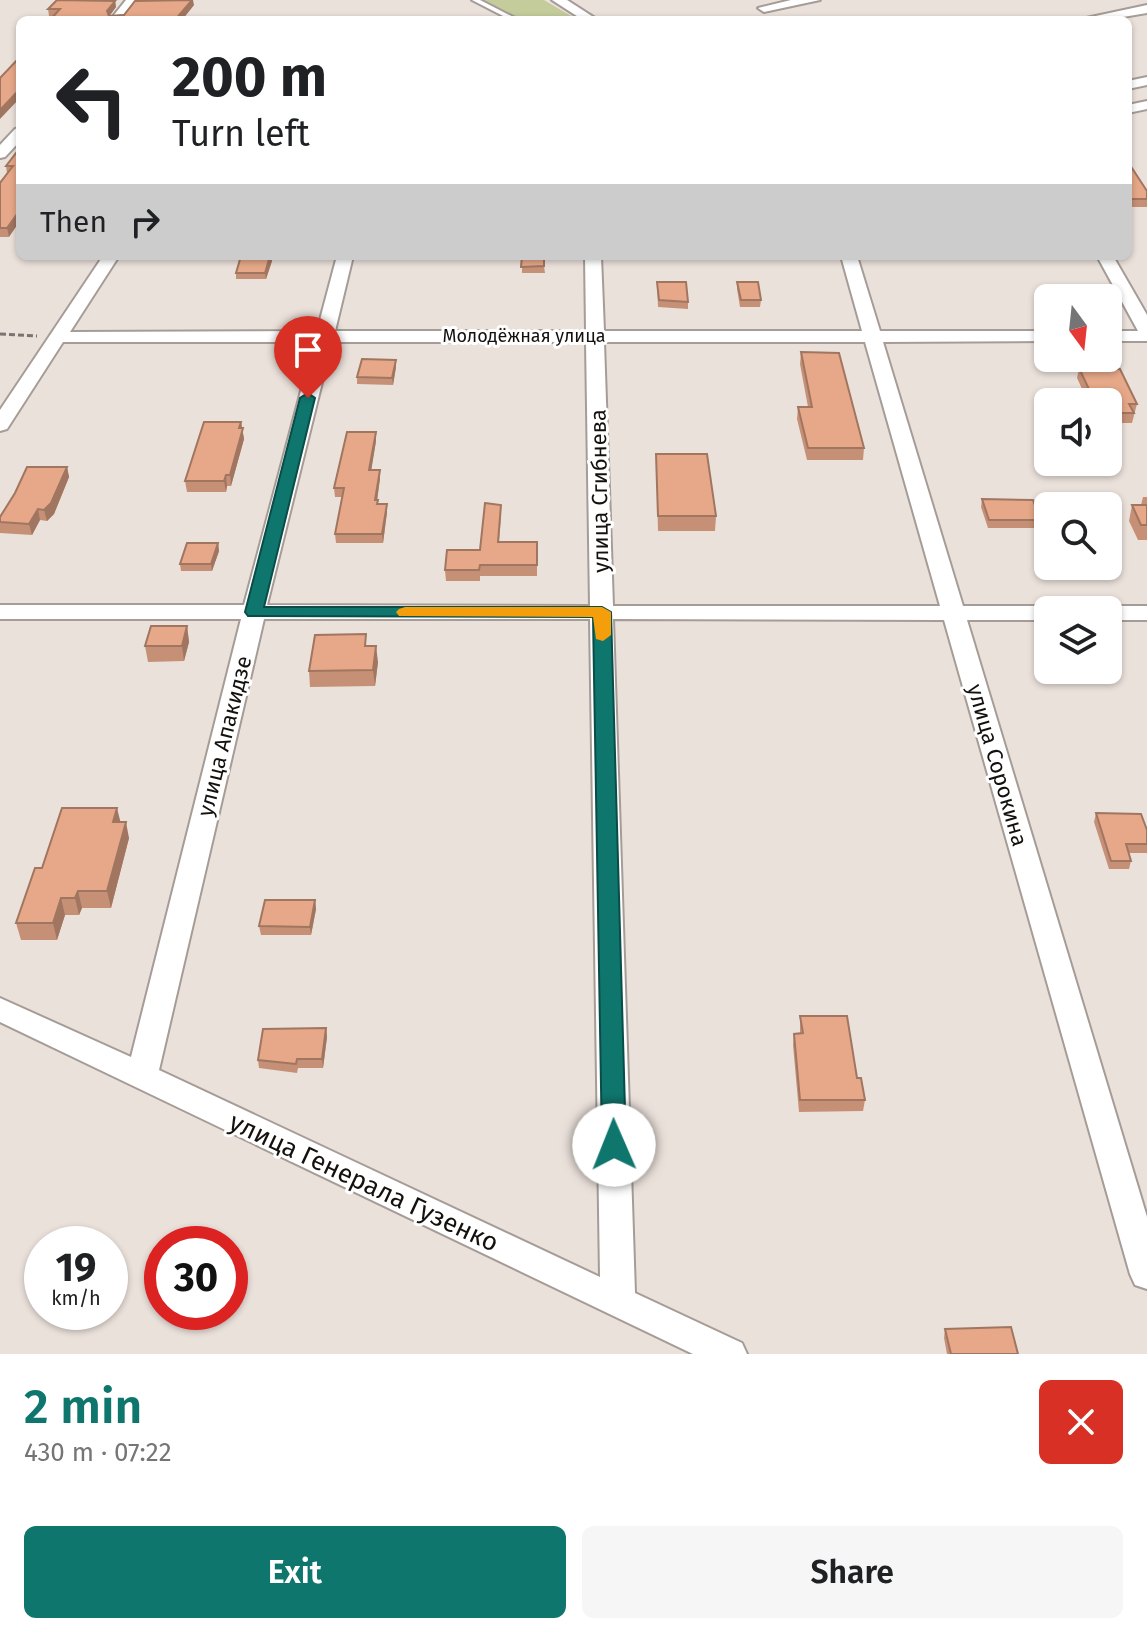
<!DOCTYPE html>
<html lang="en">
<head>
<meta charset="utf-8">
<style>
	:root { --surface:#fff; --page:#f6f6f6; --text:#202124; --muted:#757577; --accent:#0f766e }
	body { margin:0; font-family:"Fira Sans",sans-serif; background:var(--page); color:var(--text); height:100vh; display:flex; flex-direction:column; font-size:30px; white-space:nowrap }
	* { box-sizing:border-box; margin:0 }
	p { font-size:26px; color:var(--muted) }
	.icon { flex:none; width:44px; height:44px; fill:none; stroke:currentColor; stroke-width:2; stroke-linecap:round; stroke-linejoin:round }
	.map { position:relative; height:1354px; overflow:hidden }
	.panel { display:flex; flex-direction:column; background:var(--surface); flex:1 }
	.panel>* { flex:none }
	.banner { position:absolute; left:16px; top:16px; width:1116px; height:244px; border-radius:12px; box-shadow:0 2px 6px #0004; background:#fff; color:var(--text); overflow:hidden }
	.needle { width:52px; rotate:165deg }
	.tools { position:absolute; left:1034px; top:284px; display:grid; gap:16px }
	.tools a { display:grid; place-items:center; width:88px; height:88px; border-radius:12px; background:var(--surface); box-shadow:0 2px 6px #0004; font-size:40px }
	.speed { position:absolute; left:24px; top:1226px; display:flex; gap:16px; font-size:40px; font-weight:700; text-align:center }
	.speed>* { display:grid; place-content:center; width:104px; height:104px; border-radius:50%; background:var(--surface); box-shadow:0 2px 6px #0004; line-height:1 }
	.speed small { font-size:20px; font-weight:400 }
	.speed .limit { border:12px solid #d22; background:#fff; color:#111 }
	.pin { position:absolute; display:grid; place-items:center; width:68px; height:68px; color:#fff; margin:-82px -34px; border-radius:50% 50% 50% 0; rotate:-45deg; box-shadow:0 0 8px #0007 }
	.pin .icon { rotate:45deg }
	.me { position:absolute; width:88px; margin:-44px; rotate:359deg; stroke-linejoin:round; filter:drop-shadow(0 0 6px #0008) }
	.turn { display:flex; align-items:center; gap:28px; height:168px; padding:0 24px; font-size:36px }
	.turn .icon { width:104px; height:104px; stroke-width:2.5 }
	.turn b { display:block; font-size:56px; line-height:68px }
	.then { display:flex; align-items:center; height:76px; padding:0 24px; background:#0003; gap:16px; font-size:30px }
	.round { display:grid; place-items:center; flex:none; width:84px; height:84px; border-radius:12px; background:var(--page) }
	.headline { display:flex; align-items:center; justify-content:space-between; height:136px; padding:0 24px }
	h1 { font-size:48px; font-weight:600; line-height:60px; color:var(--accent) }
	.cta { display:flex; gap:16px; margin-top:auto; padding:16px 24px }
	.cta a { flex:1; height:92px; border-radius:12px; background:var(--accent); color:#fff; font-size:32px; font-weight:600; line-height:92px; text-align:center }
	.cta a+a { background:var(--page); color:var(--text) }
	.map>svg:first-child { display:block }
	.green { fill:#c5cc9b }
	.lines { fill:none; stroke-linecap:round; stroke-linejoin:round }
	.lane-casing { stroke:#a69c97; stroke-width:4 }
	.street-casing { stroke:#a69c97; stroke-width:4 }
	.path { stroke:#7a736f; stroke-width:3; stroke-dasharray:6 3; stroke-linecap:butt }
	.lane { fill:#fff; fill-rule:evenodd }
	.street { fill:#fff; fill-rule:evenodd }
	.wall { fill:#c69076 }
	.shaded-wall { fill:#a17660 }
	.building { fill:#e6a889; stroke:#a17660; stroke-width:2 }
	.route { fill:#0f766e; stroke:#0a4d48; stroke-width:2 }
	.slow { fill:#f59e0b }
	.labels { text-anchor:middle; stroke-width:6; stroke-linejoin:round; paint-order:stroke }
	.far-street-label { font-size:18px; fill:#13100e; stroke:#fff }
	.street-label { font-size:22px; fill:#13100e; stroke:#fff }
	.near-street-label { font-size:26px; fill:#13100e; stroke:#fff }
</style>
</head>
<body>
<div class="map">
<svg width="1147" height="1354" viewBox="0 0 1147 1354">
	<rect width="100%" height="100%" fill="#ebe1db"/>
	<polygon class="green" points="484,0 544,0 578,20 521,20"/>
	<g class="lines">
		<g class="lane-casing">
			<polygon id="lane" points="472,0 480,0 519,20 511,20"/>
		</g>
		<g class="street-casing">
			<g id="street">
				<polygon points="126,0 139,0 123,20 110,20"/>
				<polygon points="552,0 567,0 598,20 583,20"/>
				<polygon points="791,0 820,0 764,12 758,8"/>
				<polygon points="1147,5 1147,13 1105,20 1077,20"/>
				<polygon points="1147,77 1147,85 1128,89 1128,81"/>
				<polygon points="1147,101 1147,109 1128,113 1128,105"/>
				<polygon points="20,128 20,141 5,157 0,158 0,145 15,129"/>
				<path d="M 103,256 L 119,256 L 70,332 L 317,331 L 337,256 L 353,256 L 335,331 L 586,331 L 585,256 L 601,256 L 604,331 L 862,331 L 841,256 L 857,256 L 880,331 L 1048,331 L 1048,341 L 883,342 L 963,606 L 1048,606 L 1057,610 L 1048,610 L 1048,620 L 967,620 L 1147,1217 L 1147,1289 L 1135,1285 L 1130,1274 L 944,620 L 613,619 L 635,1293 L 742,1343 L 747,1354 L 693,1354 L 0,1022 L 0,998 L 131,1057 L 241,619 L 0,619 L 0,605 L 244,605 L 314,342 L 63,342 L 7,429 L 0,431 L 0,410 ZM 332,342 L 586,342 L 590,606 L 267,605 ZM 604,342 L 865,342 L 940,606 L 613,606 ZM 264,619 L 590,619 L 600,1277 L 159,1070 Z"/>
				<polygon points="1097,256 1113,256 1147,315 1147,341 1108,341 1108,331 1138,331"/>
				<polygon points="1108,606 1147,606 1147,620 1108,620 1108,610 1099,610"/>
			</g>
		</g>
		<polyline class="path" points="0,334 37,336"/>
		<use href="#lane" class="lane"/>
		<use href="#street" class="street"/>
	</g>
	<g class="wall">
		<polygon points="57,0 115,0 116,7 109,16 194,5 182,20 49,16 48,9"/>
		<polygon points="20,148 9,237 0,237 0,183 7,174 6,166"/>
		<polygon points="1128,162 1147,191 1147,207 1128,207"/>
		<polygon points="241,256 271,256 272,261 266,279 236,279 236,273"/>
		<polygon points="522,256 544,266 545,273 522,273"/>
		<polygon points="657,282 688,302 688,309 658,307"/>
		<polygon points="737,282 761,300 760,307 740,307 737,289"/>
		<polygon points="801,352 864,448 863,460 807,460 797,419 798,407 808,407 800,364"/>
		<polygon points="1084,364 1137,404 1132,423 1108,423 1108,402 1088,402 1077,378 1079,368 1083,368"/>
		<polygon points="396,367 393,385 357,384 357,377"/>
		<polygon points="241,422 244,439 231,486 227,486 226,492 187,492 185,481"/>
		<polygon points="376,441 371,470 380,478 377,500 378,500 378,504 387,504 387,512 383,543 336,543 335,534 342,497 335,497 334,488"/>
		<polygon points="656,454 716,516 715,531 658,531"/>
		<polygon points="67,467 69,477 54,514 47,521 40,520 32,535 0,533 0,517"/>
		<polygon points="1143,497 1147,497 1147,540 1138,540 1129,521 1132,505 1141,505"/>
		<polygon points="982,499 1040,520 1039,528 988,528 981,507"/>
		<polygon points="501,516 499,542 537,542 537,576 480,576 480,581 446,581 445,570 480,550"/>
		<polygon points="218,543 219,551 212,571 181,571 180,564"/>
		<polygon points="187,626 189,642 184,661 148,662 145,646"/>
		<polygon points="367,646 378,662 375,686 310,687 309,671"/>
		<polygon points="1096,813 1147,830 1147,853 1129,853 1131,861 1129,869 1109,869 1094,822"/>
		<polygon points="120,822 129,838 111,908 82,908 79,915 65,915 57,940 21,940 16,923"/>
		<polygon points="315,900 316,909 311,935 261,935 259,926"/>
		<polygon points="800,1016 857,1078 865,1100 863,1111 799,1112 793,1045 794,1034 800,1033"/>
		<polygon points="326,1028 327,1037 323,1068 298,1068 297,1073 259,1068 258,1060"/>
		<polygon points="945,1329 1018,1354 947,1354 944,1338"/>
	</g>
	<g class="shaded-wall">
		<polygon points="192,0 193,0 194,5 182,20 175,20"/>
		<polygon points="115,1 116,7 108,18 107,11"/>
		<polygon points="20,89 20,98 0,119 0,110"/>
		<polygon points="20,210 20,221 9,237 7,228"/>
		<polygon points="270,256 272,261 266,279 265,273"/>
		<polygon points="396,360 396,367 393,385 392,378"/>
		<polygon points="241,422 244,439 231,486 230,475"/>
		<polygon points="376,432 376,441 370,478 369,470"/>
		<polygon points="67,467 69,477 54,514 47,521 44,510"/>
		<polygon points="380,470 380,478 376,509 375,500"/>
		<polygon points="226,475 227,486 226,492 224,481"/>
		<polygon points="387,504 387,512 383,543 382,534"/>
		<polygon points="38,509 40,520 32,535 29,524"/>
		<polygon points="218,543 219,551 212,571 211,564"/>
		<polygon points="187,626 189,642 184,661 182,646"/>
		<polygon points="376,646 378,662 375,686 373,670"/>
		<polygon points="117,808 121,824 113,822"/>
		<polygon points="126,822 129,838 111,908 107,891"/>
		<polygon points="78,891 82,908 79,915 75,898"/>
		<polygon points="61,898 65,915 57,940 53,923"/>
		<polygon points="315,900 316,909 311,935 310,927"/>
		<polygon points="326,1028 327,1037 323,1068 322,1059"/>
	</g>
	<g class="building">
		<polygon points="57,0 115,1 107,11 109,16 124,15 135,1 192,0 175,20 50,20 60,9 48,9"/>
		<polygon points="20,57 20,89 0,110 0,78"/>
		<polygon points="20,148 20,210 7,228 0,228 0,183 13,166 6,166"/>
		<polygon points="1128,162 1147,191 1147,199 1128,199"/>
		<polygon points="241,256 270,256 265,273 236,273"/>
		<polygon points="522,256 544,256 544,266 521,267"/>
		<polygon points="657,282 686,282 688,302 659,300"/>
		<polygon points="737,282 758,282 761,300 741,300"/>
		<polygon points="801,352 839,353 864,448 808,448 798,407 812,407"/>
		<polygon points="362,359 396,360 392,378 357,377"/>
		<polygon points="1084,364 1113,364 1116,369 1120,369 1137,404 1129,404 1134,413 1108,413 1108,402 1095,402 1079,368 1086,368"/>
		<polygon points="204,422 241,422 239,428 243,428 230,475 226,475 224,481 185,481"/>
		<polygon points="347,432 376,432 369,470 380,470 375,500 378,500 377,504 387,504 382,534 335,534 344,488 334,488"/>
		<polygon points="656,454 707,454 716,516 658,516"/>
		<polygon points="27,467 67,467 51,503 44,510 38,509 29,524 0,522 0,517 15,493"/>
		<polygon points="982,499 1033,500 1040,520 989,520"/>
		<polygon points="485,503 501,505 498,542 537,542 537,565 480,565 479,570 445,570 447,550 480,550"/>
		<polygon points="1132,505 1147,505 1147,525 1141,525"/>
		<polygon points="187,543 218,543 211,564 180,564"/>
		<polygon points="151,626 187,626 182,646 145,646"/>
		<polygon points="366,634 365,646 376,646 373,670 309,671 315,635"/>
		<polygon points="62,808 117,808 113,822 126,822 107,891 78,891 75,898 61,898 53,923 16,923 35,868 42,868"/>
		<polygon points="1096,813 1141,814 1147,830 1147,844 1126,844 1131,861 1111,861"/>
		<polygon points="265,900 315,900 310,927 259,926"/>
		<polygon points="800,1016 847,1016 857,1078 861,1078 865,1100 800,1100 794,1034 803,1033"/>
		<polygon points="326,1028 322,1059 297,1059 296,1064 258,1060 263,1029"/>
		<polygon points="1011,1327 1018,1354 951,1354 945,1329"/>
	</g>
	<polygon class="route" points="308,393 315,398 264,607 602,607 611,612 626,1145 623,1152 614,1155 606,1152 602,1145 593,617 248,616 245,612 300,398"/>
	<polygon class="slow" points="405,607 602,607 611,612 611,635 603,641 596,639 593,617 399,616 396,612 399,609"/>
	<g class="labels">
		<g class="far-street-label">
			<text x="524" y="342">Молодёжная улица</text>
		</g>
		<g class="street-label">
			<text transform="translate(599 491) rotate(-91)" y="8">улица Сгибнева</text>
			<text transform="translate(224 736) rotate(-76)" y="8">улица Апакидзе</text>
			<text transform="translate(998 765) rotate(74)" y="8">улица Сорокина</text>
		</g>
		<g class="near-street-label">
			<text transform="translate(364 1182) rotate(25)" y="9">улица Генерала Гузенко</text>
		</g>
	</g>
</svg>
<div class="tools">
<a><svg class="needle" viewBox="-14 -14 28 28"><path d="M0-13l5 13h-10z" fill="#e53935"/><path d="M0 13l5-13h-10z" fill="#757577"/></svg></a>
<a><svg class="icon" aria-label="sound" viewBox="0 0 24 24"><path d="M4 9h4l5-4v14l-5-4H4zM17 9q2 3 0 6"/></svg></a>
<a><svg class="icon" aria-label="search" viewBox="0 0 24 24"><circle cx="10" cy="10" r="6"/><path d="M15 15l6 6"/></svg></a>
<a><svg class="icon" aria-label="layers" viewBox="0 0 24 24"><path d="M12 4l9 5-9 5-9-5zM3 14l9 5 9-5"/></svg></a>
</div>
<div class="speed"><div>19<small>km/h</small></div><div class="limit">30</div></div>
<div class="pin" style="left:308px;top:398px;background:#d93025"><svg class="icon" aria-label="arrive" viewBox="0 0 24 24"><path d="M6 21V4h12l-3 4 3 4H6"/></svg></div>
<svg class="me" style="left:614px;top:1145px" viewBox="-20 -20 40 40"><circle r="19" fill="#fff"/><path d="M0-13L10 11 0 6-10 11z" fill="#0f766e"/></svg>
<div class="banner">
<div class="turn"><svg class="icon" aria-label="left" viewBox="0 0 24 24"><path d="M17 20v-9H6M10 6l-5 5 5 5"/></svg><div><b>200 m</b>Turn left</div></div>
<div class="then">Then<svg class="icon" aria-label="right" viewBox="0 0 24 24"><path d="M7 20v-9h11M14 6l5 5-5 5"/></svg></div>
</div>
</div>
<section class="panel">
<div class="headline"><div><h1>2 min</h1><p>430 m · 07:22</p></div><a class="round" style="background:#d93025;color:#fff"><svg class="icon" aria-label="close" viewBox="0 0 24 24"><path d="M6 6l12 12M18 6L6 18"/></svg></a></div>
<div class="cta"><a>Exit</a><a>Share</a></div>
</section>
</body>
</html>
